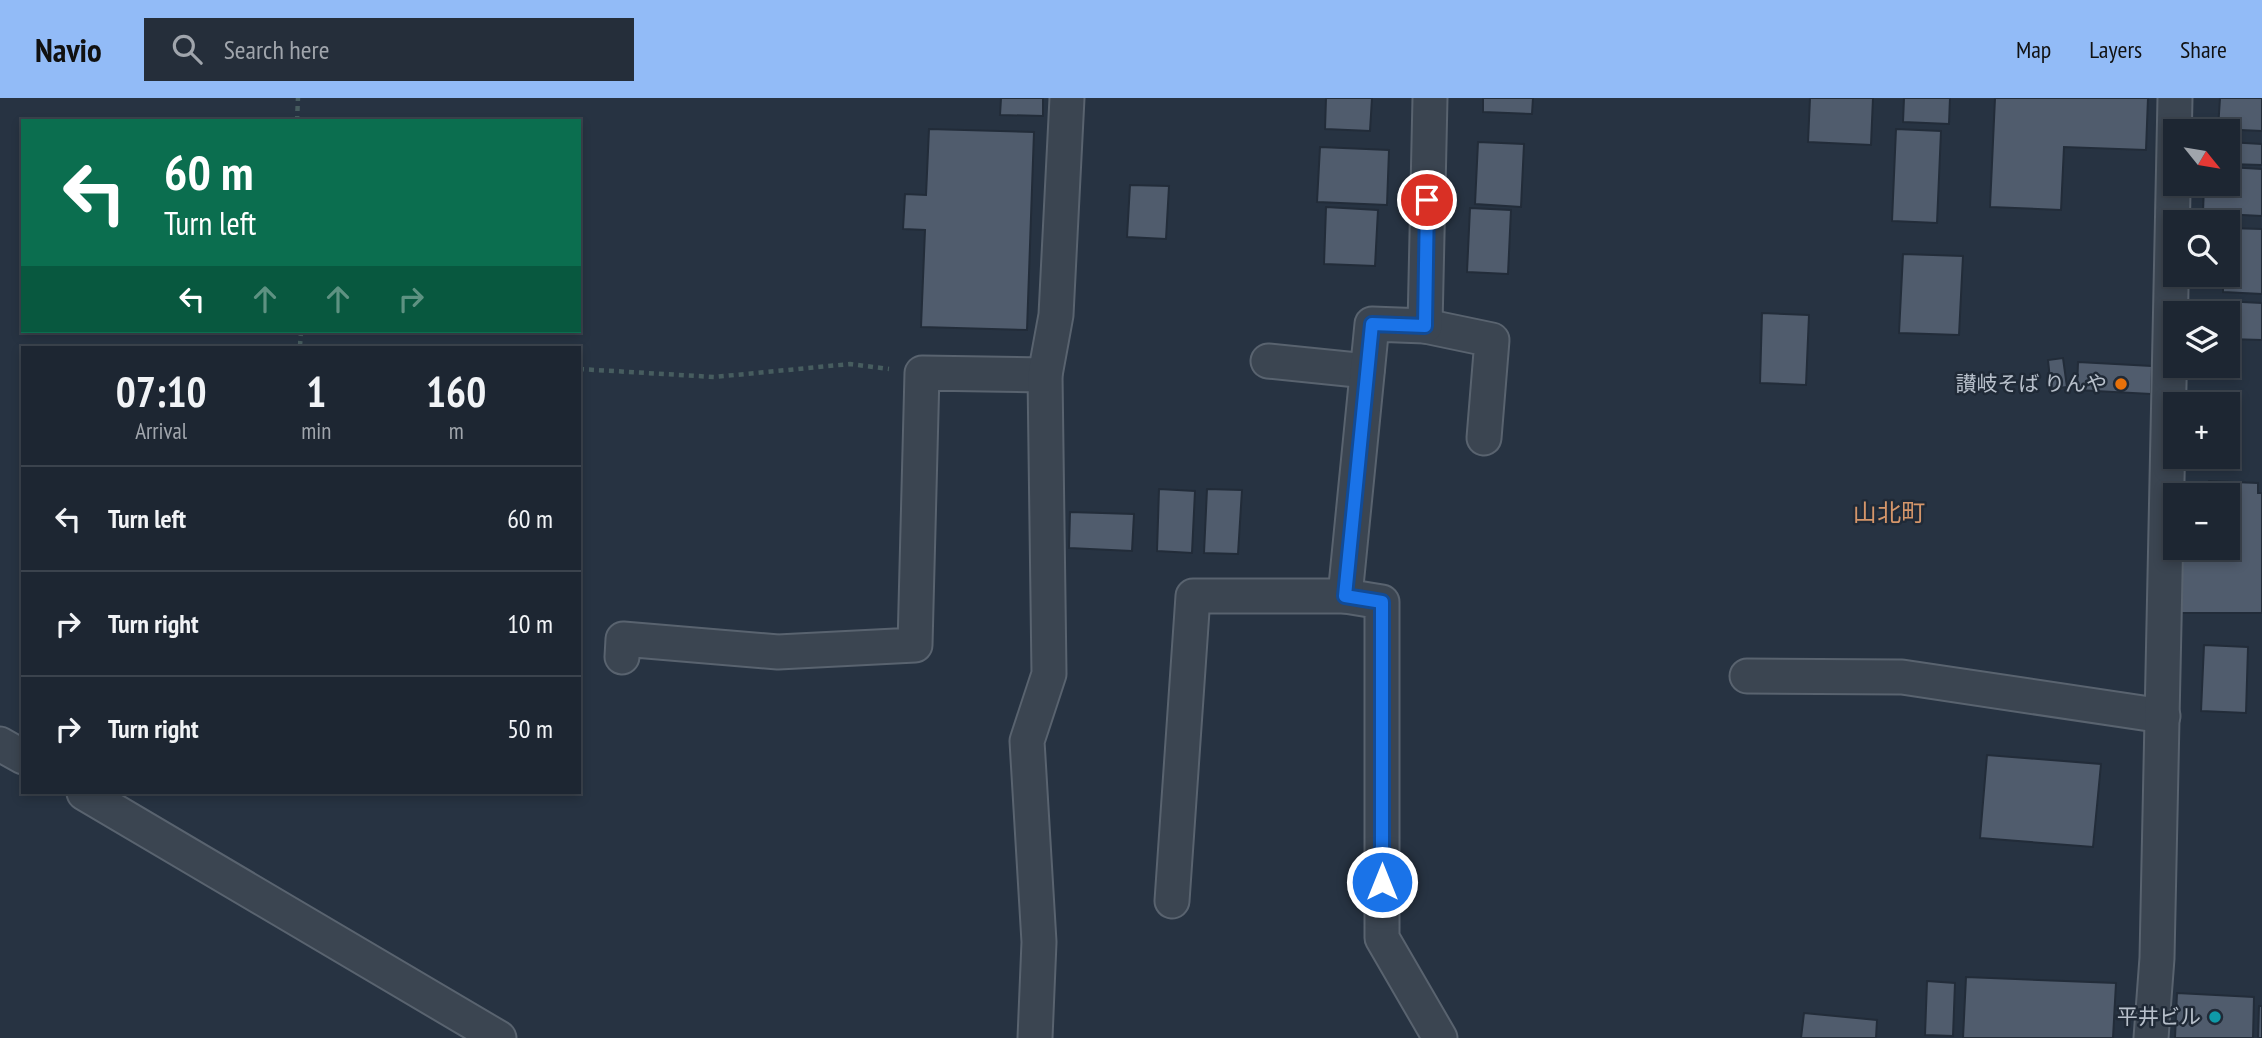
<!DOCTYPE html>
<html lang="en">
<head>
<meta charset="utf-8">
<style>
	:root { --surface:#1d2632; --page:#252e3a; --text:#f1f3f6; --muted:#a0a5ac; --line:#3b434d; --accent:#92bbf7 }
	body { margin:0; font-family:"PT Sans Narrow","Noto Sans JP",sans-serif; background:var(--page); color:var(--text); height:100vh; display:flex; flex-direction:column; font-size:26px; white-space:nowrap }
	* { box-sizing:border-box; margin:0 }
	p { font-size:23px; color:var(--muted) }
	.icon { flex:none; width:38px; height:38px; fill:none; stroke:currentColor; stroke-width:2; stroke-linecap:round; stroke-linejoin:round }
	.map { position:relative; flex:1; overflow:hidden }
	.side { position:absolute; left:21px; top:248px; width:560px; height:448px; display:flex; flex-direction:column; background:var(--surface); border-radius:0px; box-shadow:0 4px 10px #0003,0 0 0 2px var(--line) }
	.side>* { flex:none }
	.banner { position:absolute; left:21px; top:21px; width:560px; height:214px; border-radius:0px; box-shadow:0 4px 10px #0003,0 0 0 2px var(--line); background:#0b6e4f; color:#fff; overflow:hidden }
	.needle { width:46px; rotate:120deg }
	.buttons { position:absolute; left:2163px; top:21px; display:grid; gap:14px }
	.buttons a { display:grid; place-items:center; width:77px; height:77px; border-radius:0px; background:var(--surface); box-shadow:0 4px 10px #0003,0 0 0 2px var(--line); font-size:35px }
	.pin { position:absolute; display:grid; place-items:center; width:60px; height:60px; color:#fff; margin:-30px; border:4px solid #fff; border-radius:50%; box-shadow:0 2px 7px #0007 }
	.me { position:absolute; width:77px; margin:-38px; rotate:0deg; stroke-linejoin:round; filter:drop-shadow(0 0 5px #0008) }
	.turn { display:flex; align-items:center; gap:24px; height:147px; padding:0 28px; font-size:32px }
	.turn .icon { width:91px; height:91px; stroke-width:2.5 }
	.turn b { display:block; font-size:49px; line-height:60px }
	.lanes { display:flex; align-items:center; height:66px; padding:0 28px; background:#0003; justify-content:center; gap:35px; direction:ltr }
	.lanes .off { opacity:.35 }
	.eta { display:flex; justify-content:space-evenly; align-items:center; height:119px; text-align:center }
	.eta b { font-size:42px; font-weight:800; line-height:49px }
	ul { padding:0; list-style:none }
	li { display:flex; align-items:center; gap:21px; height:105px; padding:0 28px; border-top:2px solid var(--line) }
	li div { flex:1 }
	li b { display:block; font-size:26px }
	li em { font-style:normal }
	header { display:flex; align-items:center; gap:42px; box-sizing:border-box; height:98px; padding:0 35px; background:var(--accent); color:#111 }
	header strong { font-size:33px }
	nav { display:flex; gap:38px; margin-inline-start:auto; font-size:24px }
	.search { width:490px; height:63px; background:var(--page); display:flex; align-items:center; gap:18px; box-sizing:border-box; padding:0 24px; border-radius:0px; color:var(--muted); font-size:26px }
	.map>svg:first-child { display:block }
	.building { fill:#505c6d; stroke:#222c39; stroke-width:2 }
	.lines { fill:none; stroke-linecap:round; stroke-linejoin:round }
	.minor-casing { stroke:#59636f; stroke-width:37 }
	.path { stroke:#475d5f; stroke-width:4.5; stroke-dasharray:5 5; stroke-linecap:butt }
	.minor { stroke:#3b4551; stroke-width:33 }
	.route-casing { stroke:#114b97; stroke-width:18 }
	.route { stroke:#1a73e8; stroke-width:12 }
	.food-dot { fill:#e8710a; stroke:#202a37; stroke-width:2.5 }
	.culture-dot { fill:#0f9aa8; stroke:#202a37; stroke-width:2.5 }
	.labels { text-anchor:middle; stroke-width:5; stroke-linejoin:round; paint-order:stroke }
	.poi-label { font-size:21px; fill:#b8c0cb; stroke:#202a37; text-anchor:end }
	.quarter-label { font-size:24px; fill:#d5966a; stroke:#202a37 }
</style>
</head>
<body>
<header>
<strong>Navio</strong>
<div class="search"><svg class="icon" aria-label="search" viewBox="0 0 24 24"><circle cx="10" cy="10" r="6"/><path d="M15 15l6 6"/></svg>Search here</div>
<nav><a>Map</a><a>Layers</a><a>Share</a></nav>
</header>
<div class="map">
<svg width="2262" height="940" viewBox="0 0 2262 940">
	<rect width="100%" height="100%" fill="#273342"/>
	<g class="building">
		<polygon points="1001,0 1043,0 1043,18 1000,17"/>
		<polygon points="1326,0 1372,0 1370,33 1325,31"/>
		<polygon points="1483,0 1533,0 1532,16 1483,14"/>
		<polygon points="1810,0 1873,0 1871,47 1808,44"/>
		<polygon points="1904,0 1950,0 1949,26 1903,24"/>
		<polygon points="1995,0 2148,0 2146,52 2064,49 2061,112 1990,109"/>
		<polygon points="2220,0 2262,0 2262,33 2218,31"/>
		<polygon points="929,31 1034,34 1027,232 921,229 925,132 903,131 905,96 926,97"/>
		<polygon points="1896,31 1941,33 1937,125 1892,123"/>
		<polygon points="1478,44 1524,46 1521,109 1475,106"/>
		<polygon points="2228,44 2262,46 2262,67 2228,66"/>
		<polygon points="1320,49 1389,52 1387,107 1317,104"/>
		<polygon points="2228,69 2262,71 2262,118 2203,115 2204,86 2228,86"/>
		<polygon points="1130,87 1169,88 1166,141 1127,139"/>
		<polygon points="1326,109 1378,112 1375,168 1324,166"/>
		<polygon points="1470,110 1511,112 1508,176 1467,174"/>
		<polygon points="2228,130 2262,131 2262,196 2223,194 2223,177 2228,177"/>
		<polygon points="1903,156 1963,158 1959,237 1899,235"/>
		<polygon points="2204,202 2262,205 2262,242 2228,241 2228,215 2203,215"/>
		<polygon points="1762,215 1809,217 1806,287 1760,285"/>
		<polygon points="2063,260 2067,289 2051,291 2048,262"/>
		<polygon points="2078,264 2152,268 2151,296 2077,292"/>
		<polygon points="2209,383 2258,385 2258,395 2262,395 2262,515 2174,515 2176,450 2228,450 2228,397 2178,397 2179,392 2208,393"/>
		<polygon points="1159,391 1195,393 1192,455 1157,453"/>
		<polygon points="1207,391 1242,392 1238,456 1204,455"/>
		<polygon points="1070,414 1134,416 1132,453 1069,450"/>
		<polygon points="2204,547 2248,549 2246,615 2201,613"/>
		<polygon points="1987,657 2101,666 2093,749 1980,740"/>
		<polygon points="1966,879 2116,885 2113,940 1963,940"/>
		<polygon points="1927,883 1955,885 1953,938 1925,937"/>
		<polygon points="2177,895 2254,899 2253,940 2175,940"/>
		<polygon points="2259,908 2262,908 2262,940 2258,940"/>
		<polygon points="1804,915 1877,922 1876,940 1801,940"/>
	</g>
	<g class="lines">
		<g class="minor-casing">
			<g id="minor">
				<polyline points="1425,228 1492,242 1484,340"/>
				<polyline points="1268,263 1367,273"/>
				<polyline points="1345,498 1382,504 1382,840 1440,940"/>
				<polyline points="622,559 623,541 778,554 915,547 922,275 1045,277"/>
				<polyline points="1747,578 1902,579 2163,618"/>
				<polyline points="0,646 23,659"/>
				<polyline points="84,695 499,940"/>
				<polyline points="1172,803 1193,498 1345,498 1372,226 1425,228 1430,0"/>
				<polyline points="1035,940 1039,844 1027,643 1049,576 1045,277 1056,217 1067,0"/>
				<polyline points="2151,940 2157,860 2175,0"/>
			</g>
		</g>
		<g class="path">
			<polyline points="297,23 298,0"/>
			<polyline points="301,233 300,248 349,250"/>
			<polyline points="579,271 714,279 850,266 889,271"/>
		</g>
		<use href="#minor" class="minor"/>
	</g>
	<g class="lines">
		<g class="route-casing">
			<polyline id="route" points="1382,784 1382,504 1345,498 1372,226 1425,228 1427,102"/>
		</g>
		<use href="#route" class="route"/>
	</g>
	<circle class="food-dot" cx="2121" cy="286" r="7"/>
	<circle class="culture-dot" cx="2215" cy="919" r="7"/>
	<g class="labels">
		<g class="poi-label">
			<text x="2107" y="293">讃岐そば りんや</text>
			<text x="2201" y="926">平井ビル</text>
		</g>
		<g class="quarter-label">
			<text x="1889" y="423">山北町</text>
		</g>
	</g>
</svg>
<div class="buttons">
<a><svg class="needle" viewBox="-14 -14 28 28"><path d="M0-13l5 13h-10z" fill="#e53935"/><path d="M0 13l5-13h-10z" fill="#a0a5ac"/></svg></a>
<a><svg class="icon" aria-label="search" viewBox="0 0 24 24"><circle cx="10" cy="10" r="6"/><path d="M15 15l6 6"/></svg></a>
<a><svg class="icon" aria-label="layers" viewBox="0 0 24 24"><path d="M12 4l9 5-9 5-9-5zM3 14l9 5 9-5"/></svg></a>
<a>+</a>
<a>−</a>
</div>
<div class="pin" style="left:1427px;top:102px;background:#d93025"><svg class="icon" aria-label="arrive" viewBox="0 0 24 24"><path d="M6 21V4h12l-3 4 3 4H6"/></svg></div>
<svg class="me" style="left:1382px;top:784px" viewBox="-20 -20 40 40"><circle r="17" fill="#1a73e8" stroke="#fff" stroke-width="3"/><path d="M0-11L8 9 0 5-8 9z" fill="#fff"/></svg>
<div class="banner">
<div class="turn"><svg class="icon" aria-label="left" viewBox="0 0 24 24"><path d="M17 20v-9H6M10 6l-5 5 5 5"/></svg><div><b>60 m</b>Turn left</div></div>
<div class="lanes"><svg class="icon" aria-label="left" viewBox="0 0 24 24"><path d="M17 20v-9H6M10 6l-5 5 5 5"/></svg><svg class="icon off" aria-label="ahead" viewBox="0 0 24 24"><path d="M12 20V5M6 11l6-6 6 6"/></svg><svg class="icon off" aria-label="ahead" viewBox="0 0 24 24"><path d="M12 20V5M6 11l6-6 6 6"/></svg><svg class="icon off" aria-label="right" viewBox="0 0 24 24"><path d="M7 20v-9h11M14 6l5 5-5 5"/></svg></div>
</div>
<section class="side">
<div class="eta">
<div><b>07:10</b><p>Arrival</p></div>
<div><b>1</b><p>min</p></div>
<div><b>160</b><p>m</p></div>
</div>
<ul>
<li><svg class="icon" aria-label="left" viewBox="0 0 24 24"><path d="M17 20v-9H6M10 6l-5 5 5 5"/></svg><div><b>Turn left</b></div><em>60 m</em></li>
<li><svg class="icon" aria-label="right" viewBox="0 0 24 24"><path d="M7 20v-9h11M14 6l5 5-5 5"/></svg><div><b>Turn right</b></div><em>10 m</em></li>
<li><svg class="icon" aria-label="right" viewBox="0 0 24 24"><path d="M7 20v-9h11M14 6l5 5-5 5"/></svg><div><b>Turn right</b></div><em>50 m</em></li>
</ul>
</section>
</div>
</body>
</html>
